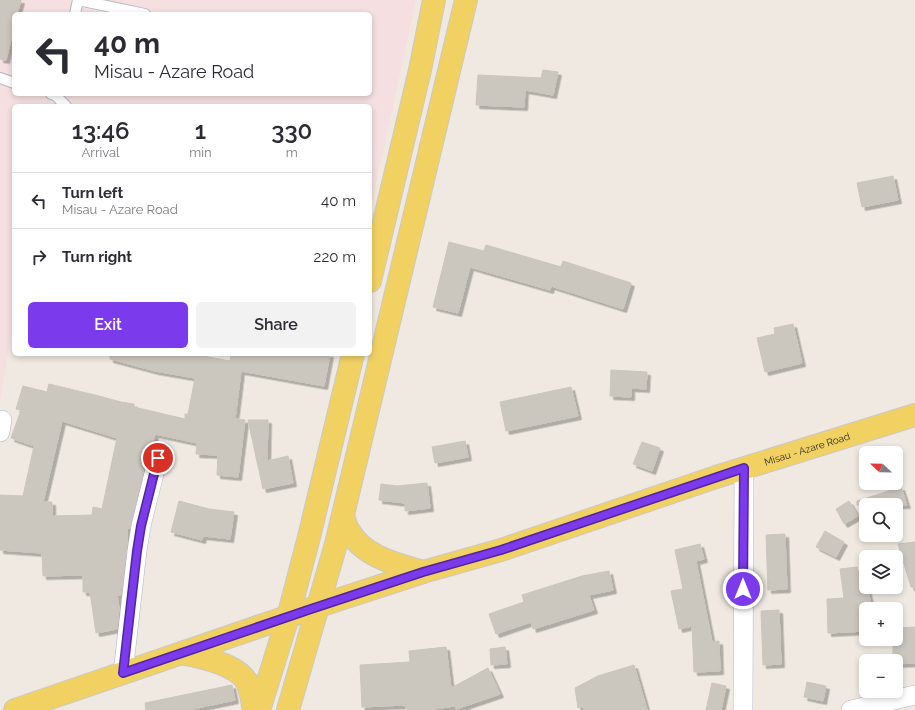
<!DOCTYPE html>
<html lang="en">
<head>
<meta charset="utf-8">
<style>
	:root { --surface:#fff; --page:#f2f2f3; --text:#2b2b33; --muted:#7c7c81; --line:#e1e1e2; --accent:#7c3aed }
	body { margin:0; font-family:Raleway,sans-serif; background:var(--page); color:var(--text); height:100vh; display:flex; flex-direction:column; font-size:15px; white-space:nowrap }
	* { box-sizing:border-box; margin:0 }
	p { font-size:13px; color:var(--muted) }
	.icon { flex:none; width:22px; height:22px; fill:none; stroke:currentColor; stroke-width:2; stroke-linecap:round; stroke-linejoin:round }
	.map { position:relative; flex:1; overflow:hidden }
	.panel { position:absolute; left:12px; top:104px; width:360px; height:252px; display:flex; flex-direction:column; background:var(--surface); border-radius:6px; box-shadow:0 2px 6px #0003 }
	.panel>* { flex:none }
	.top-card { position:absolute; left:12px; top:12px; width:360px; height:84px; border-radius:6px; box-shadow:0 2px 6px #0003; background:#fff; color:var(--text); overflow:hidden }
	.needle { width:26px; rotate:292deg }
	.tools { position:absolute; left:859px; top:446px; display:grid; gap:8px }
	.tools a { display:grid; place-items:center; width:44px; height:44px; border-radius:6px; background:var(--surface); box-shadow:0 2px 6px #0003; font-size:20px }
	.pin { position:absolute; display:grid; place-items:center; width:34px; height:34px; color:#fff; margin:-17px; border:2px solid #fff; border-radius:50%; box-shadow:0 1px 4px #0007 }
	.me { position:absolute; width:44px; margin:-22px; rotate:0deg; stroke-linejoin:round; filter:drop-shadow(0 0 3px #0008) }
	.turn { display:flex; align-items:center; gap:14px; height:84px; padding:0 16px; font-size:18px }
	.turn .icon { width:52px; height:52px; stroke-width:2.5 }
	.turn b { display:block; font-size:28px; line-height:34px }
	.eta { display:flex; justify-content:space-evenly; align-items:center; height:68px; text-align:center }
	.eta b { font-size:24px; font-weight:600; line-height:28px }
	.button { display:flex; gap:8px; margin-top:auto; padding:8px 16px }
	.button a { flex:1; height:46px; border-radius:6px; background:var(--accent); color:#fff; font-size:16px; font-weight:600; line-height:46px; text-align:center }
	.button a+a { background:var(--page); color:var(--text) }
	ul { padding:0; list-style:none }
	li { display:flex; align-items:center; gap:12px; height:56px; padding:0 16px; border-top:1px solid var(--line) }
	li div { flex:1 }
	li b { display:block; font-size:15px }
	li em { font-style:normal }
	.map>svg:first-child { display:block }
	.medical { fill:#f5dfe0; fill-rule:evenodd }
	.building { fill:#cbc7bf; stroke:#cbc5ba; fill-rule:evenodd; filter:url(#shadow) }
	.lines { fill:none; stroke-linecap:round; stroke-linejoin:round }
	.service-casing { stroke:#b4b7c1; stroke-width:12 }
	.minor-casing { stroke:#b4b7c1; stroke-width:20 }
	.primary-casing { stroke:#c9c9c9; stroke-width:24 }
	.service { stroke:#fff; stroke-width:10 }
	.minor { stroke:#fff; stroke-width:19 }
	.primary { stroke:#f2d163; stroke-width:22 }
	.route-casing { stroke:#51269a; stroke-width:10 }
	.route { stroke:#7c3aed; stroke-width:7 }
	.labels { text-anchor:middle; stroke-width:3.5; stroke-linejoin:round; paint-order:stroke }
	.street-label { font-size:10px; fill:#2e2e2e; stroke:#fff }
</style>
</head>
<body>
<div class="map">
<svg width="915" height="710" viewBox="0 0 915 710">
	<defs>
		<filter id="shadow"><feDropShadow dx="3.5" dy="3.5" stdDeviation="0" flood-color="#0004"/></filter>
	</defs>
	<rect width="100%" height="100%" fill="#efe9e1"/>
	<path class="medical" d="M 0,0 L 416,0 L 370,211 L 370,106 L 14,106 L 14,319 L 0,400 ZM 14,14 L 370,14 L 370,94 L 14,94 Z"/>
	<g class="building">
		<polygon points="0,0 21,0 17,14 14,14 14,27 6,60 0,59"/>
		<polygon points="543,70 558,72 553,95 525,90 524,107 476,105 478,75 541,78"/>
		<polygon points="893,176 898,200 862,207 857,183"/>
		<polygon points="449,242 484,251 486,245 561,267 563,261 631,283 623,309 551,286 550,290 470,267 458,313 433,307"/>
		<polygon points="793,324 802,363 765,372 757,338 775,334 774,328"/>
		<path d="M 110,354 L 192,354 L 230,361 L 231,354 L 330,354 L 324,386 L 241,371 L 235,419 L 245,420 L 238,477 L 217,475 L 218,455 L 196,454 L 197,443 L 155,434 L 151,450 L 147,455 L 130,528 L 127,528 L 127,543 L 121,595 L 117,595 L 119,608 L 117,629 L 96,633 L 90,592 L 83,592 L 83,575 L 43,576 L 42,553 L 0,550 L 0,495 L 23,496 L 34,446 L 11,438 L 21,410 L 16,409 L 23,386 L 47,392 L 49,384 L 99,396 L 121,402 L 134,404 L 134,407 L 185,419 L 185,414 L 188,414 L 195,378 L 155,371 L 110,359 ZM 62,421 L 117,438 L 102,509 L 93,507 L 92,515 L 52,516 L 52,502 L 43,502 Z"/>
		<polygon points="611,370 647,372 646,389 631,388 631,397 610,396"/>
		<polygon points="571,387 578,416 506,431 500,402"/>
		<polygon points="248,420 268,420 267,461 288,456 293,483 263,489"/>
		<polygon points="465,441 468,457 435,463 432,447"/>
		<polygon points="642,442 660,448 652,471 633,464"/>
		<polygon points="427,483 430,508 405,511 405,503 379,500 381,484 397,486"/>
		<polygon points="901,487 907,505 857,505 857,501"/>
		<polygon points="179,501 209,509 234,512 230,539 203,536 202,540 171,532"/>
		<polygon points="849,501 858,516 844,524 836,509"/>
		<polygon points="825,531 844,542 836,557 816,547"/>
		<polygon points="785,534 787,589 768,590 766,535"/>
		<polygon points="915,542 915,587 911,587 898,544"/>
		<polygon points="700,544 704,559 696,561 712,642 719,641 720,671 694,672 692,626 679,629 671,591 683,589 675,550"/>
		<polygon points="857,567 860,587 867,587 872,609 866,609 866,631 828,633 827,599 844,598 840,569"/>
		<polygon points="609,571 613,590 589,595 594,610 533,629 531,622 496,634 489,614 524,602 522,595 582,576"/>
		<polygon points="779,610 781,664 763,665 761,611"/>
		<polygon points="915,627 915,663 896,664 896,661 893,661 893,639 896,639 896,628"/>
		<polygon points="446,647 451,688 488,668 500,694 456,709 455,706 426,710 406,710 405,705 362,707 360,665 410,662 409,651"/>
		<polygon points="505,647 507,664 491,665 490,649"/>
		<polygon points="634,665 647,710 584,710 583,707 578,708 575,688 598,676"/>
		<polygon points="807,682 826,686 823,701 804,697"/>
		<polygon points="712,683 726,686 721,710 706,710"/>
		<polygon points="232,685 235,700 188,710 146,710 145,703"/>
	</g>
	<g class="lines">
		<g class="service-casing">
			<g id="service">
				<polyline points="78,0 145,14"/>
				<polyline points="75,14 78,0"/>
				<polyline points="0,78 14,83"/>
				<polyline points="51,94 55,95 66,106"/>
			</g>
		</g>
		<g class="minor-casing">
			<g id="minor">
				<polyline points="0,432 2,420"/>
				<polyline points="123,673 137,551 141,526 158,458"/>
				<polyline points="743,710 744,468"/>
				<polyline points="851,710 915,695"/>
			</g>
		</g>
		<g class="primary-casing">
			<g id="primary">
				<polyline points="370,281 420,70 434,0"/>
				<path d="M 343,516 C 345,521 346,527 349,531 C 364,557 396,564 423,572"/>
				<path d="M 182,653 C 201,657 237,664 247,682 C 251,691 252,701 254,710"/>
				<path id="s1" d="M 15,710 L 319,606 L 423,572 L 501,550 L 716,477 L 915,415"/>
				<polyline points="259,710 288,617 309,537 353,354"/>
				<polyline points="288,710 336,544 466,0"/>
			</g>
		</g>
		<use href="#service" class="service"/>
		<use href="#minor" class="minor"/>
		<use href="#primary" class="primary"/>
	</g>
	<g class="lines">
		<g class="route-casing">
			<polyline id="route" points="158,458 141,526 137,551 123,673 308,610 423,572 501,550 744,468 743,589"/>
		</g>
		<use href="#route" class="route"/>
	</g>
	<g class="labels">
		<g class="street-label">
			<text dy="4" stroke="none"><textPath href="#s1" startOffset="834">Misau - Azare Road</textPath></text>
		</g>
	</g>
</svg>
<div class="tools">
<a><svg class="needle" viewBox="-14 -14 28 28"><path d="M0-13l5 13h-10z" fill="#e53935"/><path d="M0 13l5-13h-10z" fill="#7c7c81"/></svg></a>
<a><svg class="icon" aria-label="search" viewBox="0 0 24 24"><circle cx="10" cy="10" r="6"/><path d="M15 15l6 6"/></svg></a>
<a><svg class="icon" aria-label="layers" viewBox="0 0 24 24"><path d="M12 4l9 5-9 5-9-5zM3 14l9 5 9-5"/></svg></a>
<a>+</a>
<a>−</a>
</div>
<div class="pin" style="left:158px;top:458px;background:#d93025"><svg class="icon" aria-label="arrive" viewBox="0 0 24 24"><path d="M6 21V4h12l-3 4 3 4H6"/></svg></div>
<svg class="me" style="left:743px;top:589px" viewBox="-20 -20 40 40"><circle r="17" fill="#7c3aed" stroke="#fff" stroke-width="3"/><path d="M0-11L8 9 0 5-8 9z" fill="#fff"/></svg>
<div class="top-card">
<div class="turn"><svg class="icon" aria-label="left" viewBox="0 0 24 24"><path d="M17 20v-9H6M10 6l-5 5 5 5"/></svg><div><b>40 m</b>Misau - Azare Road</div></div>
</div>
<section class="panel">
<div class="eta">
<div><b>13:46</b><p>Arrival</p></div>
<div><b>1</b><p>min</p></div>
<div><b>330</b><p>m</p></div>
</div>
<ul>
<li><svg class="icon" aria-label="left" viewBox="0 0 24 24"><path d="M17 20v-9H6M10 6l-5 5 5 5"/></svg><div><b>Turn left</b><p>Misau - Azare Road</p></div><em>40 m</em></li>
<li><svg class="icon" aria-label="right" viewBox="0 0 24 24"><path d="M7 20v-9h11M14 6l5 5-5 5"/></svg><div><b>Turn right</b></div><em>220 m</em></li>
</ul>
<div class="button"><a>Exit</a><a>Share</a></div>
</section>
</div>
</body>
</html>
